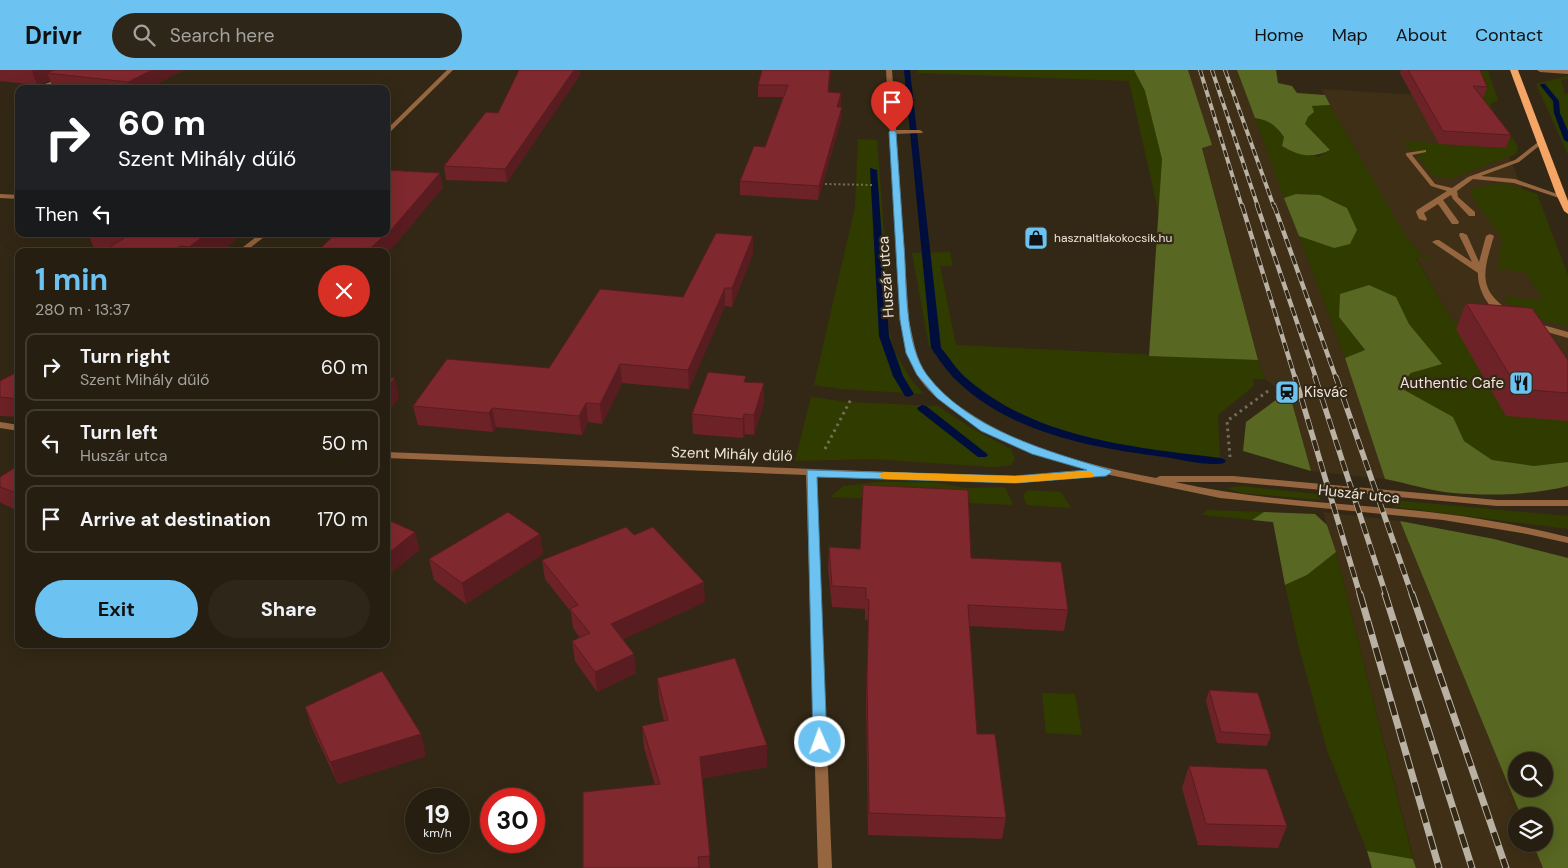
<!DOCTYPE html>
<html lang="en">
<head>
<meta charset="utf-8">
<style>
	:root { --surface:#261e10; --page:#2e2719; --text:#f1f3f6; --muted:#a4a29f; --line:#423c30; --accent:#6cc3f2 }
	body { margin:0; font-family:"DM Sans",sans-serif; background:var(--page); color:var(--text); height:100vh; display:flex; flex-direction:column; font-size:19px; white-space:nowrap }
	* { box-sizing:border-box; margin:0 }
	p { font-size:16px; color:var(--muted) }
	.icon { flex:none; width:28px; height:28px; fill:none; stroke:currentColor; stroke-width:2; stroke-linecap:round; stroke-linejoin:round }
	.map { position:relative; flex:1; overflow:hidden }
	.side { position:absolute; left:15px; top:178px; width:375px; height:400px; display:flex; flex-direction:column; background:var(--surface); border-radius:10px; box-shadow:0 5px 20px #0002,0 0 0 1px var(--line) }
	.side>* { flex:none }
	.hud { position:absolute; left:15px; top:15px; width:375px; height:152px; border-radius:10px; box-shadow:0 5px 20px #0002,0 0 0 1px var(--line); background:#202124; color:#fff; overflow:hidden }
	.controls { position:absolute; left:1508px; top:682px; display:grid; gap:10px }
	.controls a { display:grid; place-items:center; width:45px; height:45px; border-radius:50%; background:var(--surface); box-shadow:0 5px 20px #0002,0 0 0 1px var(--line); font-size:25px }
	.speed { position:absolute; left:405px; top:718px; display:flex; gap:10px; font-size:25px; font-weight:700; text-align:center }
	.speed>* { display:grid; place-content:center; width:65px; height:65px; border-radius:50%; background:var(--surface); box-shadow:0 5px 20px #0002,0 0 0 1px var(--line); line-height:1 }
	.speed small { font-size:12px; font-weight:400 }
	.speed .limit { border:8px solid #d22; background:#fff; color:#111 }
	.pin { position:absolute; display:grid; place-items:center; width:42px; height:42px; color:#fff; margin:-51px -21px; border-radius:50% 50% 50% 0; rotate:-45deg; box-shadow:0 0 5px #0007 }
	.pin .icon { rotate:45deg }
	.me { position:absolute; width:55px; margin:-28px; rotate:358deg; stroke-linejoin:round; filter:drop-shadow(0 0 4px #0008) }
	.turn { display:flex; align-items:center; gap:18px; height:105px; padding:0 20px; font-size:22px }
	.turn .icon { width:65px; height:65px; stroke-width:2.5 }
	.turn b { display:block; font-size:35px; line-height:42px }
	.then { display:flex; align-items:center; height:48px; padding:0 20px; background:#0003; gap:10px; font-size:19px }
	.round { display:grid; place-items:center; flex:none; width:52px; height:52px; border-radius:26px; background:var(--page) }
	.overview { display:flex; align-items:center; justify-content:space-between; height:85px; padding:0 20px }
	h1 { font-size:30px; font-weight:700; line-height:38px; color:var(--accent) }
	.cta { display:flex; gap:10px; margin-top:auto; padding:10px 20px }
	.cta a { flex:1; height:58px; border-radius:30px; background:var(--accent); color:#111; font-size:20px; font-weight:700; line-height:58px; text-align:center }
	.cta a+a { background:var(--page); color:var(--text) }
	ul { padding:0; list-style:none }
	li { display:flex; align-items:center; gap:15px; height:68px; margin:0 10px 8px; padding:0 10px; border:2px solid var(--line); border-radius:10px }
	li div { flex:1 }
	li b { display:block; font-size:19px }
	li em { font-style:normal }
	header { display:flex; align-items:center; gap:30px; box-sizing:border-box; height:70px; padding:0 25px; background:var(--accent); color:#111 }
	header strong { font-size:24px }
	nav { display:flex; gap:28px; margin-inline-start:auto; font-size:18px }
	.search { width:350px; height:45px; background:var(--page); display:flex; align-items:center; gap:12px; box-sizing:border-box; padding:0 18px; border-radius:28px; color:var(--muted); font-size:19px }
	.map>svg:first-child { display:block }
	.built { fill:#3e2f16 }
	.green { fill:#303b00 }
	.forest { fill:#586721; fill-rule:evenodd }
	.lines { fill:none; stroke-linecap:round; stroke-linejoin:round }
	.stream { fill:#000e3e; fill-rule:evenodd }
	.path-far1 { stroke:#766c5c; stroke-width:2; stroke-dasharray:2 2.5; stroke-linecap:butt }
	.path { stroke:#766c5c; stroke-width:3; stroke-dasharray:2.5 4; stroke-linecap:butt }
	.lane { fill:#966640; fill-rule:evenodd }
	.street { fill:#966640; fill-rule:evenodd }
	.primary { fill:#f5a667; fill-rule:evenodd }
	.rail-far3-casing { stroke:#b9b1a3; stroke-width:4 }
	.rail-far2-casing { stroke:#b9b1a3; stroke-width:4.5 }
	.rail-far1-casing { stroke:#b9b1a3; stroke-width:5.5 }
	.rail-casing { stroke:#b9b1a3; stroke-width:7 }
	.rail-far3 { stroke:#332815; stroke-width:2.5; stroke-dasharray:7; stroke-linecap:butt }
	.rail-far2 { stroke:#332815; stroke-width:3; stroke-dasharray:9; stroke-linecap:butt }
	.rail-far1 { stroke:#332815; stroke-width:4; stroke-dasharray:11; stroke-linecap:butt }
	.rail { stroke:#332815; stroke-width:5; stroke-dasharray:14; stroke-linecap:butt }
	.wall { fill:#6d2227 }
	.shaded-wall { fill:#591c20 }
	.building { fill:#7f282d; stroke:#591c20 }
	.route { fill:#6cc3f2; stroke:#467f9d }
	.slow { fill:#f59e0b }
	.labels { text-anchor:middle; stroke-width:4.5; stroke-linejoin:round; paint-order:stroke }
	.far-poi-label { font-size:12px; fill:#ede5da; stroke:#332815; text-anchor:start }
	.street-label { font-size:15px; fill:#ede5da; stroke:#332815 }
	.poi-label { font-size:15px; fill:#ede5da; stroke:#332815; text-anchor:end }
</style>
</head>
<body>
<header>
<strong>Drivr</strong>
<div class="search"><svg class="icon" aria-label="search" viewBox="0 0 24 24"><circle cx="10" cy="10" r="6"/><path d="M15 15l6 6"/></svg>Search here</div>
<nav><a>Home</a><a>Map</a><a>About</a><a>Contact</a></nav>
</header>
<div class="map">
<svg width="1568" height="798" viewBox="0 0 1568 798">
	<rect width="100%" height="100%" fill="#332815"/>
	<g class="built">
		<polygon points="1188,0 1237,0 1376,371 1385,409 1311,401 1291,329 1265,309 1258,290 1202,77 1212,75"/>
		<polygon points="1321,19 1484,29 1506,78 1568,233 1568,351 1506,346"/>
		<polygon points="1323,442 1400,451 1521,746 1516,746 1516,774 1533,774 1543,798 1416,798 1336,482"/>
	</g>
	<g class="green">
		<polygon points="918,0 1134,0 1145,21 1162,89 1159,145 1129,11 918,3"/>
		<polygon points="1470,0 1488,1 1498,30 1490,34 1495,45 1489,45"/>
		<polygon points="1568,6 1568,9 1561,10 1565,24 1568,24 1568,85 1536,14"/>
		<path d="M 1330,35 L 1406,167 L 1422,185 L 1445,188 L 1416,188 L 1453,252 L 1514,256 L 1568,351 L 1568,392 L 1534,396 L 1492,390 L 1464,371 L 1452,347 L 1399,317 L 1411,303 L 1441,293 L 1409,254 L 1396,227 L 1369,215 L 1339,247 L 1365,281 L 1345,288 L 1299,166 L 1334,178 L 1347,138 C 1324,126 1311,120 1284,128 L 1255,48 C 1270,50 1275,55 1284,67 L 1283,76 L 1318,87 L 1330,80 L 1305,54 L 1311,36 Z"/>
		<polygon points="1496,65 1513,68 1518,78 1516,84 1450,109 1433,106 1413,80 1408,79 1403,71 1506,78"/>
		<polygon points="858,69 877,70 887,202 887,251 894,281 912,311 924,324 841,319 814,315 855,137"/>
		<path d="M 1496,114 L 1513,115 L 1537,124 L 1568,205 L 1568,256 C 1543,251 1520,246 1502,227 L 1544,230 L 1525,202 L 1498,199 L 1502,168 L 1471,126 L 1471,121 L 1475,118 Z"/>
		<polygon points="950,182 953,196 940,196 956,275 1258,290 1265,309 1253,309 1254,316 1218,345 1220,391 1109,376 1038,357 996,337 966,312 929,276 912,183"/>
		<polygon points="811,327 848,332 938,336 971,358 1011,379 1015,389 1011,395 993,397 872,389 795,391"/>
		<polygon points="876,412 934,412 965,418 1005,417 1013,435 830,427 844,416"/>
		<polygon points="1240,416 1318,424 1320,430 1242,423 1226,418"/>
		<polygon points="1027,420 1061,422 1071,438 1027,435 1023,426"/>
		<polygon points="1392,430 1568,446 1568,459 1395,437"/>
		<polygon points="1206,440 1264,442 1252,450 1203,445"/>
		<polygon points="1336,482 1413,789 1367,781 1327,680 1298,574 1285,515 1307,505"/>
		<polygon points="1042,623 1075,624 1082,665 1046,663"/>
	</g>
	<g class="forest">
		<polygon points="1134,0 1188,0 1212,75 1202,78 1258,290 1149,286 1162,89 1145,21"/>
		<path d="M 1237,0 L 1276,0 L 1278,13 L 1292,16 L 1297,23 L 1325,25 L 1330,35 L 1312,36 L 1314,42 L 1308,47 L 1305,54 L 1330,80 C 1312,89 1299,86 1282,76 L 1284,67 C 1275,55 1269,50 1255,48 Z"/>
		<polygon points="1296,124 1320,125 1347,138 1357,160 1350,174 1334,178 1299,166 1284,128"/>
		<path d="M 1369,215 L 1396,227 L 1409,254 L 1442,294 L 1411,303 L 1399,317 L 1453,347 L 1464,371 L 1492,390 L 1534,396 L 1568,392 L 1568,416 C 1532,425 1490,426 1453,423 C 1430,421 1407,413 1385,409 L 1345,288 L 1365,280 L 1339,247 L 1340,224 Z"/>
		<polygon points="1280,327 1291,329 1311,401 1243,381 1246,352"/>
		<polygon points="1264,442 1315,444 1327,455 1336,482 1307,505 1285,515 1273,452 1252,450"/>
		<path d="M 1400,451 L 1494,469 L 1568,488 L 1568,798 L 1543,798 L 1533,774 L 1544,774 L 1544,746 L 1521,746 ZM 1544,691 L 1544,719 L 1516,719 L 1516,691 Z"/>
		<polygon points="1367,781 1413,789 1416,798 1372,798"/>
	</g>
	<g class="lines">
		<g class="stream">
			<path d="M 904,0 L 910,0 L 941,278 C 949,287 956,299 965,307 C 1035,369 1132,377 1220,388 L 1224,389 L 1226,391 L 1224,393 C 1211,397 1178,389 1164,387 C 1092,378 1011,363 957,311 C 947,302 939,289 931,278 Z"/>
			<polygon points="1541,14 1545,14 1559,31 1560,43 1568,61 1568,72 1564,70 1554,43 1553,31 1540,15"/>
			<polygon points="870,98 877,100 889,266 903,306 914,324 909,327 905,326 893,306 879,266"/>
			<polygon points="922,335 926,336 986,383 988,385 986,387 978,387 918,340 917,338"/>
		</g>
		<polyline class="path-far1" points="825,114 872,115"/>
		<g class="path">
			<polyline points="825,379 851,329"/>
			<polyline points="1230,387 1227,351 1268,321"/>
		</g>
		<g class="lane">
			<polygon points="1537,0 1568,0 1568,4 1540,2"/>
			<polygon points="920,60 923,62 922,63 892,64 889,62 892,60"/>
			<polygon points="1542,69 1544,70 1544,72 1519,92 1481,106 1515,109 1563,126 1563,128 1559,128 1514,113 1473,109 1457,121 1458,127 1475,142 1475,146 1469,146 1453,129 1451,125 1443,130 1459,152 1458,154 1452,154 1438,134 1424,143 1427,149 1426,151 1419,149 1416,142 1417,140 1447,121 1431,116 1406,85 1406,83 1426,80 1426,82 1412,85 1435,114 1452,118 1468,107 1515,90"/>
			<path d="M 1460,163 L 1463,163 L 1467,165 L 1479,192 L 1486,166 L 1490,164 L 1494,166 C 1484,200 1476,219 1510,241 L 1510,245 C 1491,247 1477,219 1478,203 L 1432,172 L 1436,170 L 1439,170 L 1472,192 L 1459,165 Z"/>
			<polygon points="1536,253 1568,262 1568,268 1533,258 1533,254"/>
		</g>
		<g class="street">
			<polygon points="447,0 453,0 386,66 386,60"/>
			<path d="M 886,0 L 892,0 L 909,250 C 913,268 916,289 926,305 C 935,318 949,329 962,338 C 1021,379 1087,395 1156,408 L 1160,406 L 1233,406 L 1497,430 L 1568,430 L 1568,436 L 1497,436 L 1233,412 L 1175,412 C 1248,429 1324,432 1399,439 C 1456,444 1512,453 1568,467 L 1568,473 L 1527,464 L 1443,450 L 1220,428 L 1105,404 L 1100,406 L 1015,413 L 816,405 L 832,798 L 818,798 L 806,405 L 386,388 L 386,382 L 1015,407 L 1092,401 C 1043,388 997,372 955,342 C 941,332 926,320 917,305 C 907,288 904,269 901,250 Z"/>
			<polygon points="61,8 66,9 42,18 37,17"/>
			<polygon points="0,124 19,125 19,129 0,128"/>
			<polygon points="260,164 268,164 246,181 238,181"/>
			<polygon points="0,352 19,355 19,361 0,358"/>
		</g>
		<polygon class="primary" points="1510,0 1518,0 1568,131 1568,144 1564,141 1556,124"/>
		<g class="rail-far3-casing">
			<g id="rail-far3">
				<polyline points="1200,0 1242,137"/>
				<polyline points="1212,0 1258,137"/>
				<polyline points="1225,0 1274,137"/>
			</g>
		</g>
		<g class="rail-far2-casing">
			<g id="rail-far2">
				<polyline points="1242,135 1295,308"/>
				<polyline points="1257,135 1316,308"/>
				<polyline points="1274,135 1336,308"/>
			</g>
		</g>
		<g class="rail-far1-casing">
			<g id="rail-far1">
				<polyline points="1295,307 1360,525"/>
				<polyline points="1315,307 1386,525"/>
				<polyline points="1336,307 1412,525"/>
			</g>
		</g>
		<g class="rail-casing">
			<g id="rail">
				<polyline points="1360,524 1439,798"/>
				<polyline points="1385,524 1472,798"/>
				<polyline points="1412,524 1506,798"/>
			</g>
		</g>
		<use href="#rail-far3" class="rail-far3"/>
		<use href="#rail-far2" class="rail-far2"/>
		<use href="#rail-far1" class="rail-far1"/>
		<use href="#rail" class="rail"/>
	</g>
	<g class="wall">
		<polygon points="0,0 184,0 147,19 70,19 52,17 50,10 37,15 0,11"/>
		<polygon points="519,0 580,0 580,5 507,112 446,110 444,96 498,43"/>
		<polygon points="762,0 829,22 841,23 840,37 841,50 818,130 740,125 740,111 765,77 783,27 758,27 758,15"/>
		<polygon points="1401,0 1480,0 1487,17 1483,29 1511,65 1506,78 1439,74 1400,3"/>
		<polygon points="88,164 233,164 235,170 222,181 95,181"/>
		<polygon points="753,183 732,237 725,236 689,319 622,313 602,354 588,352 582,365 496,357 493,362 418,355 413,336 549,298 683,227"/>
		<polygon points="1466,233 1568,290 1568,351 1506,346 1456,259"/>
		<polygon points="19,301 19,347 0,346 0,311"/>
		<polygon points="764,313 764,333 754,365 745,364 743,368 693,364 692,344"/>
		<polygon points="19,395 19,441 1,433 0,432 0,407"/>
		<polygon points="540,464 543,484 466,534 434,510 429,489"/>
		<polygon points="634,465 705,532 623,569 636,603 597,622 575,591 572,571 580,568 573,558 571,542 545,509 542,490"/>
		<polygon points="829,477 971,488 1068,540 1064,561 969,556 977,664 1006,748 1002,769 868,765 866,628 868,550 865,550 865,539 832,537 828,498"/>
		<polygon points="657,608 767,697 702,708 710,798 583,798 655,715 644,678 642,656 664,651 659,629"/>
		<polygon points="1209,620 1271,665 1267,676 1217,673 1206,631"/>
		<polygon points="305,637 426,686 338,714 312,658"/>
		<polygon points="1189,696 1287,756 1278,778 1198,775 1182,718"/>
	</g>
	<g class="shaded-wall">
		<polygon points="35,0 78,0 47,3 50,10 37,15 32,1"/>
		<polygon points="152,0 184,0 147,19 130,19 128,12"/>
		<polygon points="574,0 580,0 580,5 507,112 505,99"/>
		<polygon points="830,0 831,0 828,35 828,22"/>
		<polygon points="841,23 841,35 837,50 837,37"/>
		<polygon points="842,37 841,50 818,130 819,116"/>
		<polygon points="440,103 443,118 394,176 386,183 386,181 367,181"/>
		<polygon points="206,164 233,164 235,170 222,181 191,181 189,177"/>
		<polygon points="753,166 753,183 732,237 732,218"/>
		<polygon points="180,176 182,181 173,181"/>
		<polygon points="725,218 725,236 689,319 688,300"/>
		<polygon points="620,294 622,313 602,354 600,334"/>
		<polygon points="395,308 399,328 386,345 386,319"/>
		<polygon points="764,313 764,333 754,365 754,345"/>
		<polygon points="586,333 588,352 582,365 579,346"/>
		<polygon points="492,338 496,357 493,362 489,343"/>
		<polygon points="744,344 745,364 743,368 743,349"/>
		<polygon points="415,462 420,480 386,507 386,485"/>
		<polygon points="540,464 543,484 466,534 462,513"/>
		<polygon points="704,512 705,532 613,574 611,554"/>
		<polygon points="634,584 636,603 597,622 595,602"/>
		<polygon points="421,664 426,686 338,714 330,692"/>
		<polygon points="767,675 767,697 702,709 700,687"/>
	</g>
	<g class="building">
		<polygon points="54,0 152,0 128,12 47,3"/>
		<polygon points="519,0 574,0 505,99 444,96 486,42 498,43"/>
		<polygon points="762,0 830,0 828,22 841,23 837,37 842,37 819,116 740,111 754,76 765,77 788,15 758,15"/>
		<polygon points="1408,0 1480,0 1487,17 1473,16 1511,65 1443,61"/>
		<polygon points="386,100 440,103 391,160 367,181 318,181 335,164 386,164"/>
		<polygon points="716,163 753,166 732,218 725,218 688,300 620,294 600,334 586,333 579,346 492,338 489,343 413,336 447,289 549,298 600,219 683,227"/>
		<polygon points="90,164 206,164 189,177 180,176 173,181 141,181 110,177 124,168"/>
		<polygon points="1466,233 1532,238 1568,290 1568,323 1518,319"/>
		<polygon points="19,301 19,329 0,327 0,311"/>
		<polygon points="708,302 746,306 744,312 764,313 754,345 744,344 743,349 692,344"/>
		<polygon points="386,308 395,308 386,319"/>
		<polygon points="19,395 19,424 0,417 0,407"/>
		<polygon points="863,415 968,420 971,488 1061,492 1068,540 968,535 977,664 995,664 1006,748 869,743 867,608 869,530 866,529 866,518 832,516 829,477 860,479"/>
		<polygon points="508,442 540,464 462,513 429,489"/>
		<polygon points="386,449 415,462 386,485"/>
		<polygon points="626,457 634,465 653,457 704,512 611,554 634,584 595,602 572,571 590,563 570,539 578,535 542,490"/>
		<polygon points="735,588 767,675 700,687 710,786 698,787 699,798 583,798 583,722 660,714 642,656 668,650 657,608"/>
		<polygon points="382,601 421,664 330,692 305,637"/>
		<polygon points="1209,620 1258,623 1271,665 1221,662"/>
		<polygon points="1189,696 1267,699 1287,756 1206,754"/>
	</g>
	<path class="route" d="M 892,59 L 896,62 C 899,100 901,138 904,176 C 907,214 904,274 927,305 C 969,360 1047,381 1110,400 L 1112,402 L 1106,406 L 1015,413 L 817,407 L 827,672 L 825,676 L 815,676 L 813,672 L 807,400 L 1015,406 L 1087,400 L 1032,384 L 981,361 L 937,328 L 917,305 L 906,283 L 900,250 L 889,62 Z"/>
	<polygon class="slow" points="1089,401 1094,404 1093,407 1015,413 884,409 878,405 884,402 1015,406"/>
	<defs>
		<g id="shop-square" transform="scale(1.25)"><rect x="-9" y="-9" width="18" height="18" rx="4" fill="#6cc3f2" stroke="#332815"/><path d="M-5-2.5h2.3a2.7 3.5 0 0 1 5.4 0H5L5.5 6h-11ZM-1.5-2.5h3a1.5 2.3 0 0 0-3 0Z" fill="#111"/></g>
		<g id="restaurant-square" transform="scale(1.25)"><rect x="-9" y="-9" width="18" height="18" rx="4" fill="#6cc3f2" stroke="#332815"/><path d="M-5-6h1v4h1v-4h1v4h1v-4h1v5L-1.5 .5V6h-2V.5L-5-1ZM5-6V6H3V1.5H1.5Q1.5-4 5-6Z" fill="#111"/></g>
		<g id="station-square" transform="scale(1.25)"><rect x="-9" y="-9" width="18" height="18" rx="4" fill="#6cc3f2" stroke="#332815"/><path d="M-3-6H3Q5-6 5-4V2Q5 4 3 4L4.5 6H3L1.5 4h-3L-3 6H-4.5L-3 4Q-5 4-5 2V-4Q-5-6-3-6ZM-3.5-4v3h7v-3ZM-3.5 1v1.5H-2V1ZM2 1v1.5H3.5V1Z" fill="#111"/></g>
	</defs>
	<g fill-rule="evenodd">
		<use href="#shop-square" x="1036" y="168"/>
		<use href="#restaurant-square" x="1521" y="313"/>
		<use href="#station-square" x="1287" y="322"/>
	</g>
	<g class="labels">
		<g class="far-poi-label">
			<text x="1054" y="172">hasznaltlakokocsik.hu</text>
		</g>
		<g class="street-label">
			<text transform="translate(886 207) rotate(-94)" y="5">Huszár utca</text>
			<text transform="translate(732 384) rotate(2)" y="5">Szent Mihály dűlő</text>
			<text transform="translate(1359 424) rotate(6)" y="5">Huszár utca</text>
		</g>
		<g class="poi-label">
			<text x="1504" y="318">Authentic Cafe</text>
			<text x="1304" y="327" text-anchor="start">Kisvác</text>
		</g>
	</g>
</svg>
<div class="controls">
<a><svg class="icon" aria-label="search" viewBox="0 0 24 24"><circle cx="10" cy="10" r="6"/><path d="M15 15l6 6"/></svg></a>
<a><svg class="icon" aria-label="layers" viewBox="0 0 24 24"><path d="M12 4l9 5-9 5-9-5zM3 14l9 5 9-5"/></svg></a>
</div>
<div class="speed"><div>19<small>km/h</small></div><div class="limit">30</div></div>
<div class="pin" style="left:892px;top:62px;background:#d93025"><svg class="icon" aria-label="arrive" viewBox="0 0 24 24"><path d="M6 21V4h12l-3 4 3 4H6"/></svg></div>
<svg class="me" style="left:820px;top:672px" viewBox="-20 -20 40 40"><circle r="17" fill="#6cc3f2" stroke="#fff" stroke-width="3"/><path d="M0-11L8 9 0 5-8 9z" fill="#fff"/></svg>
<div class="hud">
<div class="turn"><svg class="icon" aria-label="right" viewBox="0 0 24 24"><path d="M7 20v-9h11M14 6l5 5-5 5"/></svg><div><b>60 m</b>Szent Mihály dűlő</div></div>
<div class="then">Then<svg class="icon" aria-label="left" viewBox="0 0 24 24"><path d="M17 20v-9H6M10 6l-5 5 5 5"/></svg></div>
</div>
<section class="side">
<div class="overview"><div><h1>1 min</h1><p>280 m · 13:37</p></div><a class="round" style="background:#d93025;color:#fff"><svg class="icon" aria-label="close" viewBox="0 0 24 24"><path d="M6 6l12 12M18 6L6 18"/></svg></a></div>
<ul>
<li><svg class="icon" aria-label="right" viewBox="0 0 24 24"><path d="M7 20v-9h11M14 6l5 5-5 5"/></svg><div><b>Turn right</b><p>Szent Mihály dűlő</p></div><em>60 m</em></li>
<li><svg class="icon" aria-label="left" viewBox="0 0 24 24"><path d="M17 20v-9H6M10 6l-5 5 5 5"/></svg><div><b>Turn left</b><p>Huszár utca</p></div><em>50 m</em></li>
<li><svg class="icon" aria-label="arrive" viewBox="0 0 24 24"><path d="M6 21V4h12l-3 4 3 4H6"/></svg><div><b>Arrive at destination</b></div><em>170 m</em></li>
</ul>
<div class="cta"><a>Exit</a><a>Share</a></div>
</section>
</div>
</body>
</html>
